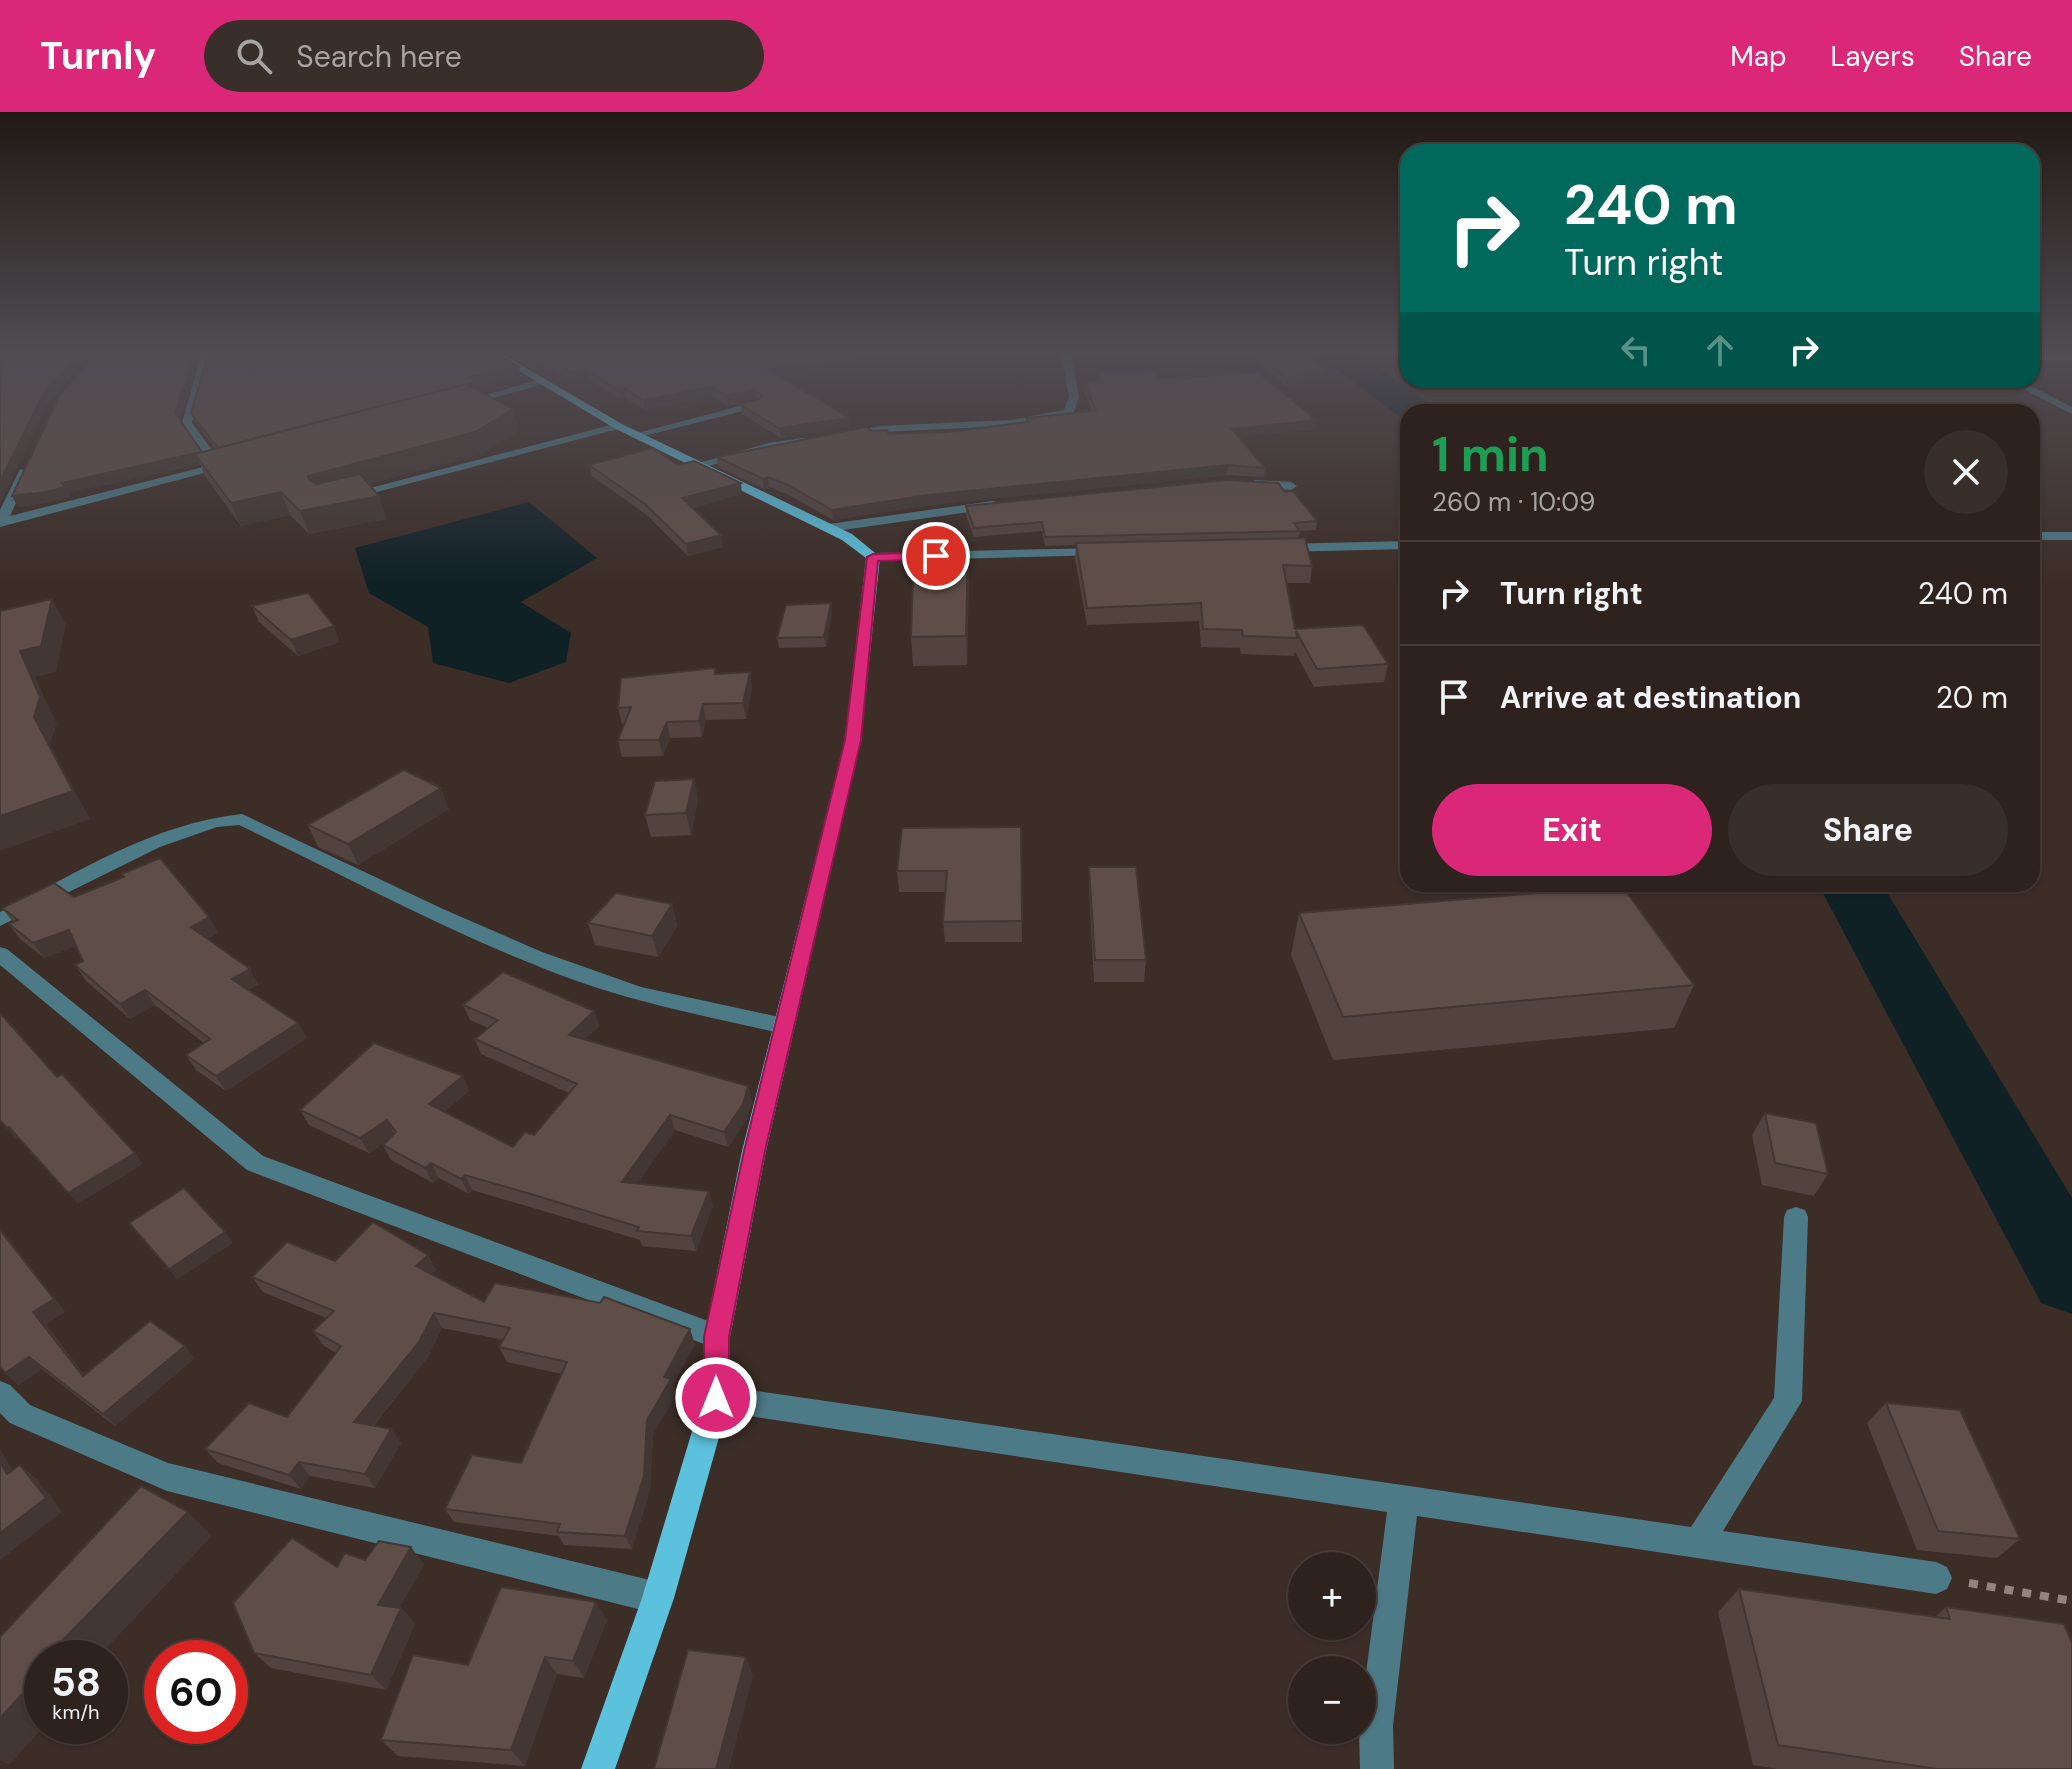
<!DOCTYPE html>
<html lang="en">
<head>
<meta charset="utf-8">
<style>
	:root { --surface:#2d221d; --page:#392f2a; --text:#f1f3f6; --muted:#a7a4a4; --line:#483f3b; --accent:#db2777 }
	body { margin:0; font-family:"DM Sans",sans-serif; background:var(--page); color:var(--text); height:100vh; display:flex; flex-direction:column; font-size:30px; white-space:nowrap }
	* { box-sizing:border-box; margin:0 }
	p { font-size:26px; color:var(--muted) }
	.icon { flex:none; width:44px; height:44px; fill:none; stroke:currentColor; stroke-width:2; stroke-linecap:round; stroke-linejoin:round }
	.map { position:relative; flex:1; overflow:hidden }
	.side { position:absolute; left:1400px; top:292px; width:640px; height:488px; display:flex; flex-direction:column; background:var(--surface); border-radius:24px; box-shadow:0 2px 6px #0004,0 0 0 2px var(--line) }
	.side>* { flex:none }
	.banner { position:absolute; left:1400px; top:32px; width:640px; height:244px; border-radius:24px; box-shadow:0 2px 6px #0004,0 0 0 2px var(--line); background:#00695c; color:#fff; overflow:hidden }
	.buttons { position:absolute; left:1288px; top:1440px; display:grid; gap:16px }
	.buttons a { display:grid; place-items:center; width:88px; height:88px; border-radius:50%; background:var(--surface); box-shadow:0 2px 6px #0004,0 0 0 2px var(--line); font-size:40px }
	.speed { position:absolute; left:24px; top:1528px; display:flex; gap:16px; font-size:40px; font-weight:700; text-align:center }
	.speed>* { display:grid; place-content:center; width:104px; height:104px; border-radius:50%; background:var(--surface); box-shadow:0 2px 6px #0004,0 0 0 2px var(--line); line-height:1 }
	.speed small { font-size:20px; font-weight:400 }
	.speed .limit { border:12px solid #d22; background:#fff; color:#111 }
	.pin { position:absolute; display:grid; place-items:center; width:68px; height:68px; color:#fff; margin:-34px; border:4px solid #fff; border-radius:50%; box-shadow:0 2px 8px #0007 }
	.me { position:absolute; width:88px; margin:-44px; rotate:0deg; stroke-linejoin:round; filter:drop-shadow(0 0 6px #0008) }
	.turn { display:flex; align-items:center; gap:28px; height:168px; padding:0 32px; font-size:36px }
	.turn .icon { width:104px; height:104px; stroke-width:2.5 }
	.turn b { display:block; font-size:56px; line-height:68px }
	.lanes { display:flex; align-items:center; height:76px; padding:0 32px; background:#0003; justify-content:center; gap:40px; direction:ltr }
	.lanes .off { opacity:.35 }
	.round { display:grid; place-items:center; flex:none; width:84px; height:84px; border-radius:42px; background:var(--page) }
	.headline { display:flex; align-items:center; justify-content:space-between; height:136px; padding:0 32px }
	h1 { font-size:48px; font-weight:700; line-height:60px; color:#1e9e55 }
	.primary-button { display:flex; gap:16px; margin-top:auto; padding:16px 32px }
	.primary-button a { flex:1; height:92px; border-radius:48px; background:var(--accent); color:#fff; font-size:32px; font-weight:700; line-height:92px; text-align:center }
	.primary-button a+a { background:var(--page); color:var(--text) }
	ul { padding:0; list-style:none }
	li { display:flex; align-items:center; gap:24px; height:104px; padding:0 32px; border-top:2px solid var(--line) }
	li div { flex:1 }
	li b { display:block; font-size:30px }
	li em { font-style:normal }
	header { display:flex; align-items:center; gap:48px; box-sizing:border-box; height:112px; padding:0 40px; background:var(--accent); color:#fff }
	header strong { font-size:38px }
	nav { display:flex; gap:44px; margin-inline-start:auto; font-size:28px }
	.search { width:560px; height:72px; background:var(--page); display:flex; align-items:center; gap:20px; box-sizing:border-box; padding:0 28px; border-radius:44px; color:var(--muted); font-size:30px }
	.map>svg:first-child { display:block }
	.water { fill:#102126 }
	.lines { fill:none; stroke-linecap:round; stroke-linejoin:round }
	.river { fill:#102126; fill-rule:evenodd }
	.path { stroke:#928580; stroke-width:8; stroke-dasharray:9 9; stroke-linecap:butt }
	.minor { fill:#4c7a87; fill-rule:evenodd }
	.major { fill:#5bc1dd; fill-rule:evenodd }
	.wall { fill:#52433e }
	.shaded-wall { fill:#423732 }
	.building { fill:#5f4e48; stroke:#423732; stroke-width:2 }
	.route { fill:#db2777; stroke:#8e194d; stroke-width:2 }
</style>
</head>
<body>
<header>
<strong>Turnly</strong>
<div class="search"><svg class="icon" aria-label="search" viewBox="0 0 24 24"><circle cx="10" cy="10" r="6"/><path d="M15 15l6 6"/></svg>Search here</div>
<nav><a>Map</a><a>Layers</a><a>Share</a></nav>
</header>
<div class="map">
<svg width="2072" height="1657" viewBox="0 0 2072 1657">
	<rect width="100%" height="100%" fill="#3c2d27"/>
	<polygon class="water" points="529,390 597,446 521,490 571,521 566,550 509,571 433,551 428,515 369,481 355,436"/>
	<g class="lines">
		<g class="river">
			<polygon points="1317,239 1354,239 1430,292 1435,300 1408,300 1408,309 1404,308 1321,246"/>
			<polygon points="1818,772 1882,772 2072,1086 2072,1202 2041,1191"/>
		</g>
		<polyline class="path" points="1969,1471 2072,1489"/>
		<g class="minor">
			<polygon points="202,239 212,239 192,311 221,350 231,350 231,354 0,415 0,398 20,357 30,360 10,404 211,353 182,311"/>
			<polygon points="1061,239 1071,239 1079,285 1073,302 1011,314 879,320 847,325 841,322 879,314 1011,308 1064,298 1069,285"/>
			<rect x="2032" y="242" width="40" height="6"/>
			<polygon points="544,266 549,269 548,271 463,294 458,291"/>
			<polygon points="2006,268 2019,268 2072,295 2072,302"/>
			<polygon points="755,290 760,293 759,295 636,326 630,323"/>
			<polygon points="618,311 622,312 622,316 346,388 340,384"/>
			<polygon points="803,326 807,327 807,331 769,337 698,357 692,353 768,331"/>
			<polygon points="1255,368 1291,370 1297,374 1291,378 1251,375 1249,372"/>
			<polygon points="993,389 997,390 997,396 829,420 823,416 829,412"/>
			<rect x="2032" y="420" width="40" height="8"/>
			<polygon points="1408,429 1408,437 1280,440 1273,436 1280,432"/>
			<polygon points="1100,436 1105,437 1105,443 873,449 866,445 873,441"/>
			<path d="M 242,702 L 443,797 L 542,840 L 641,875 L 784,906 L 792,909 L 795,914 L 792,919 L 784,922 C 714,906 645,893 577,869 C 460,827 351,767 239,713 L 217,715 L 160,735 L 0,814 L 0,800 C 77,761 154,711 242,702 Z"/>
			<polygon points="0,835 7,837 263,1044 727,1216 730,1225 727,1234 717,1237 247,1058 0,853"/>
			<polygon points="1796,1095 1805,1098 1808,1105 1802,1289 1723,1419 1936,1450 1947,1455 1952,1466 1947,1477 1936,1482 1417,1404 1393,1614 1394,1657 1360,1657 1359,1618 1362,1618 1362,1592 1387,1400 716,1299 706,1295 702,1286 706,1277 716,1273 1691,1415 1774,1286 1784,1105 1787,1098"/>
			<polygon points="0,1269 10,1273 30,1293 168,1351 658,1470 669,1475 674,1486 669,1497 658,1502 167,1379 10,1311 0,1301"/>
		</g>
		<polygon class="major" points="486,239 497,239 622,312 852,422 880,445 861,628 766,1039 730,1225 730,1286 674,1486 615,1657 581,1657 642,1486 702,1286 704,1225 742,1039 845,628 866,446 842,428 614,316"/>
	</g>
	<g class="wall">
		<polygon points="98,239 201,239 180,308 202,340 215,336 195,310 191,301 521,264 478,274 480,279 519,318 482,342 369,372 387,407 309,422 290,403 241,414 205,364 200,352 68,381 70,385 51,390 18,395"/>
		<polygon points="502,239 867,239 868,245 856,246 859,259 781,266 851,315 781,326 742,302 741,293 757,287 728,294 712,284 645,298 626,286 620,287 587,266 573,269 553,257 539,260"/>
		<polygon points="1244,239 1303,239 1326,265 1285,274"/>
		<polygon points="1097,261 1160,267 1316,308 1315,317 1240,325 1265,356 1264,365 1227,363 929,393 833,408 789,383 769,375 764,377 718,355 717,345 873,319 889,322 948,320 1026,310 1026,306 1092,299 1084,280 1085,271 1097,270"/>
		<polygon points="589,353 678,353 742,382 692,396 721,423 723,435 688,444 648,404 592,364"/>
		<polygon points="1285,380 1317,409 1316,418 1300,419 1299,426 1312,454 1310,471 1287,471 1295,517 1388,552 1384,570 1314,575 1295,540 1294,544 1241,542 1240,536 1201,535 1199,509 1087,513 1075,447 1076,433 1045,434 1042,419 974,425 966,403 966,394"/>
		<polygon points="968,432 969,459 967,553 913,554 911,525"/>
		<polygon points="831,491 832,501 826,535 779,536 777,526"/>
		<polygon points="252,494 340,530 298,544 259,510"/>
		<polygon points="750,560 752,576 746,607 706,608 702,625 670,626 663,644 622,645 618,628 624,612 622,612 618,596 716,562"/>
		<polygon points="694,667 698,688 691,723 651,725 645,703"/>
		<polygon points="449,697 358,753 318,735 308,713"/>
		<polygon points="1021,715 1022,830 945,830 943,810 945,780 899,780 897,759"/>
		<polygon points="1089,755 1146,848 1144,870 1094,870 1089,777"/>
		<polygon points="74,785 209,805 218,821 207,827 258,872 249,878 307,926 226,979 196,958 186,943 204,931 155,893 130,907 86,869 75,853 83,849 77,834 44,846 20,827 9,812 13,810 2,796"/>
		<polygon points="672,792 677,814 658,845 595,833 588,811"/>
		<polygon points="1299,801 1694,873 1674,916 1333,948 1291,843"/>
		<polygon points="463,893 594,899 599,914 585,927 748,974 752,989 747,1007 728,1035 675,1018 637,1072 713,1094 696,1139 642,1134 640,1128 540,1098 472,1078 469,1082 439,1066 433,1071 391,1048 383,1033 388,1028 369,1041 309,1013 300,998 463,964 469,979 444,1000 513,1035 534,1023 569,981 481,942 475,927 488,916 470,908"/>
		<polygon points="1765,1001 1828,1062 1814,1084 1762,1073 1752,1023"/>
		<polygon points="0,1116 65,1200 46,1212 84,1263 195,1246 115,1314 42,1257 18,1273 0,1254"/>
		<polygon points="428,1143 436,1158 431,1162 484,1190 695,1232 673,1272 677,1281 653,1322 650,1378 632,1437 564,1433 559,1424 454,1410 445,1397 521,1351 562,1262 507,1250 499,1235 504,1228 442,1216 428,1245 373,1314 391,1317 401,1331 375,1376 310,1364 301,1377 218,1351 205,1337 287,1305 336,1241 324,1234 313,1219 326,1206 263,1180 252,1165 335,1149"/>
		<polygon points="1886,1291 2020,1427 1997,1446 1917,1438 1867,1311"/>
		<polygon points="365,1448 424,1452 399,1496 401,1496 415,1512 386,1578 271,1556 254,1541 337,1455"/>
		<polygon points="1739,1477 1935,1505 1946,1495 2072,1657 1778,1657 1753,1653 1718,1500"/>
		<polygon points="607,1508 584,1566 557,1562 525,1654 398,1644 381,1628 468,1553"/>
	</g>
	<g class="shaded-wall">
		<polygon points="82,239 95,239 49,289 0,391 0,369 45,279"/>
		<polygon points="195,239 201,239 179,310 175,301"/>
		<polygon points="852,239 867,239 868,245 853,246"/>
		<polygon points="551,248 553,257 539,260 536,251"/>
		<polygon points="858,250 859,259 768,267 767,257"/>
		<polygon points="519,255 521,264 478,274 480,279 222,346 470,265"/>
		<polygon points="585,257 587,266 573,269 570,260"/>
		<polygon points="1327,258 1326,265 1285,274 1286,266"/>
		<polygon points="711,275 712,284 645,298 643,288"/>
		<polygon points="624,276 626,286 620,287 618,278"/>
		<polygon points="755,278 757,287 728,294 727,284"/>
		<polygon points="513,297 519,318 482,342 316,386 317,390 308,364"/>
		<polygon points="850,306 851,315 781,326 779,316"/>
		<polygon points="1316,308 1315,317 1231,326 1232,317"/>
		<polygon points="195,342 200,352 68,381 70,385 51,390 18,395 12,384 62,371"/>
		<polygon points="1228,353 1227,363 929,393 833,408 832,398 928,383"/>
		<polygon points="768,365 769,375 764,377 763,367"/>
		<polygon points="741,371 742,382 684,398 682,386"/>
		<polygon points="281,380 290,403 241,414 231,391"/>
		<polygon points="379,384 387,407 309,422 300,399"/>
		<polygon points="721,423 723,435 688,444 686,432"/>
		<polygon points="968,432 969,459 967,553 966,524"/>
		<polygon points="52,487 66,513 56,560 35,565 57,612 50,632 90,707 0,739 0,704 20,539"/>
		<polygon points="831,491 832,501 826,535 824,525"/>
		<polygon points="334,514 340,530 298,544 291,528"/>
		<polygon points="750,560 752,576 746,607 743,591"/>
		<polygon points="703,592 706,608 702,625 699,609"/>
		<polygon points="667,610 670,626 663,644 659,628"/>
		<polygon points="694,667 698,688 691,723 686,701"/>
		<polygon points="441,676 449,697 358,753 348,732"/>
		<polygon points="672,792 677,814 658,845 652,824"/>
		<polygon points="209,805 218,821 200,831 191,815"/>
		<polygon points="69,818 80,833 44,846 33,831"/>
		<polygon points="250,857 258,872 241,883 232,867"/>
		<polygon points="145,878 155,893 130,907 120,892"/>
		<polygon points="594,899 599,914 574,938 569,923"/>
		<polygon points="298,911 307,926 226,979 216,964"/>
		<polygon points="463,964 469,979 436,1007 429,992"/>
		<polygon points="748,974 752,989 747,1007 728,1035 724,1020"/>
		<polygon points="670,1003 675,1018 627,1086 622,1070"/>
		<polygon points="387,1008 395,1023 369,1041 360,1026"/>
		<polygon points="9,1015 18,1026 16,1027 7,1016"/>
		<polygon points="135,1041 143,1052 78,1092 68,1081"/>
		<polygon points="431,1051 439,1066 433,1071 425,1056"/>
		<polygon points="465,1063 472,1078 469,1082 461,1067"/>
		<polygon points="709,1079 713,1094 696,1139 691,1124"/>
		<polygon points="0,1116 65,1200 46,1212 94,1277 83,1264 33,1200"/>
		<polygon points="225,1120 233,1131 177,1168 169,1157"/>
		<polygon points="428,1143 436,1158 424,1169 416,1154"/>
		<polygon points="434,1201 442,1216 428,1245 364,1324 354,1310"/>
		<polygon points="690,1217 695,1232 673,1272 677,1281 653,1322 650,1378 632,1437 625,1424 647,1308 664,1265"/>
		<polygon points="185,1234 195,1246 115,1314 103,1302"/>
		<polygon points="29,1245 42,1257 18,1273 5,1261"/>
		<polygon points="391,1317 401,1331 375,1376 365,1362"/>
		<polygon points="0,1337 24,1377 7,1362 0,1350"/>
		<polygon points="299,1350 310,1364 301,1377 289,1363"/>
		<polygon points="20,1353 37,1367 62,1400 0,1448 0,1421"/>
		<polygon points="188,1400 212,1424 97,1546 56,1546 53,1538"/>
		<polygon points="411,1435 424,1452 392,1509 378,1493"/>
		<polygon points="596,1490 607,1508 584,1566 573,1549"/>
		<polygon points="401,1496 415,1512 386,1578 371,1563"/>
		<polygon points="545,1545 557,1562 525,1654 511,1638"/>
		<polygon points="746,1545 753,1563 729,1657 716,1657"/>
		<polygon points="42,1561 42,1614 44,1614 9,1653 0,1648 0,1606"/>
	</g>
	<g class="building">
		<polygon points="0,239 82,239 45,279 0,369"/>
		<polygon points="98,239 195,239 175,301 202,340 62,371 65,375 46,380 12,384 60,283"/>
		<polygon points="209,239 492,239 519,255 470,265 477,270 218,336 191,301"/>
		<polygon points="515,239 853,239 858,250 767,257 850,306 779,316 741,293 760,287 762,283 755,278 727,284 711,275 643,288 624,276 618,278 585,257 570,260 551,248 536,251"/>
		<polygon points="1254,239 1303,239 1327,258 1286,266"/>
		<polygon points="1153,258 1160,267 1258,260 1316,308 1232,317 1265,356 1228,353 928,383 832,398 788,373 768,365 763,367 717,345 866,315 873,319 887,318 889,322 948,320 1029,310 1026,306 1096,299 1085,271 1102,270 1097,261"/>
		<polygon points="466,272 513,297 475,320 308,364 309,368 317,372 360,362 379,384 300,399 281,380 231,391 195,342"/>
		<polygon points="653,336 678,353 694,349 741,371 682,386 721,423 686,432 645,392 589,353"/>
		<polygon points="1228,368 1278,371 1285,380 1293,379 1317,409 1294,411 1300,419 1045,425 1042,410 974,416 966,394"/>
		<polygon points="1305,426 1312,454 1283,453 1295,517 1363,513 1388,552 1317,557 1296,519 1297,526 1243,524 1242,518 1203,517 1201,491 1087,496 1076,431"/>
		<polygon points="968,432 966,524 911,525 914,436"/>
		<polygon points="308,481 334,514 291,528 252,494"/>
		<polygon points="52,487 41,534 20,539 40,585 34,605 73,679 0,704 0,499"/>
		<polygon points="831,491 824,525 777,526 786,493"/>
		<polygon points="715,556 715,562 750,560 743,591 703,592 699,609 667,610 659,628 618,628 631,595 618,596 621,566"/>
		<polygon points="404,658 441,676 348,732 308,713"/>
		<polygon points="694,667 686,701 645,703 655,669"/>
		<polygon points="1021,715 1022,809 943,810 947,759 897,759 902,716"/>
		<polygon points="160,746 209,805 191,815 250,857 232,867 298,911 216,964 186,943 210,927 145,878 120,892 75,853 83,849 69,818 33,831 9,812 18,808 2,796 54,771 74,785 124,765 122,762"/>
		<polygon points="1089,755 1136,755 1146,848 1095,848"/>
		<polygon points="1622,774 1694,873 1343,905 1299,801"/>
		<polygon points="616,781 672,792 652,824 588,811"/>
		<polygon points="503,860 594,899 569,923 748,974 743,992 724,1020 670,1003 622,1070 709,1079 691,1124 637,1119 639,1115 534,1083 465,1063 461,1067 431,1051 425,1056 383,1033 396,1020 387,1008 360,1026 300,998 374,931 463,964 429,992 513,1035 525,1020 534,1023 577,972 475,927 498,908 463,893"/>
		<polygon points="0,901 57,965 62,962 135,1041 68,1081 9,1015 7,1016 0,1008"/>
		<polygon points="1765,1001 1816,1011 1828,1062 1775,1051"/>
		<polygon points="184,1076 225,1120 169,1157 129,1111"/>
		<polygon points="373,1110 428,1143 416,1154 484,1190 495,1171 600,1191 604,1185 690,1217 664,1265 671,1267 647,1308 644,1364 625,1424 557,1420 560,1412 445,1397 472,1343 521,1351 567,1250 499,1235 510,1216 434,1201 419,1230 354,1310 391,1317 365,1362 299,1350 289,1363 205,1337 249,1291 287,1305 341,1234 313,1219 334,1199 252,1165 287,1130 335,1149"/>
		<polygon points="0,1118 54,1187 33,1200 83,1264 150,1209 185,1234 103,1302 29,1245 5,1261 0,1254"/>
		<polygon points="1886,1291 1960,1298 2020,1427 1938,1419"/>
		<polygon points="0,1350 7,1362 20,1353 46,1386 0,1421"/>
		<polygon points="141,1374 188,1400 53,1538 60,1542 56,1546 42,1546 42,1561 0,1606 0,1525"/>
		<polygon points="292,1426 337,1455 345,1441 365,1448 379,1429 411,1435 378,1493 401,1496 371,1563 254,1541 233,1491"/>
		<polygon points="501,1475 596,1490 573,1549 545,1545 511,1638 381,1628 413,1543 468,1553"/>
		<polygon points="1739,1477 1950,1507 1946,1495 2064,1512 2072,1531 2072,1657 1937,1657 1778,1633"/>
		<polygon points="688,1538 746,1545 716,1657 654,1657"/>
	</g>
	<linearGradient id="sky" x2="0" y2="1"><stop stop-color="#211915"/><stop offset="0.51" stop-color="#504c52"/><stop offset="1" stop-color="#504c52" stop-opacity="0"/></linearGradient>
	<rect width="2072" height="471" fill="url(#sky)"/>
	<polygon class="route" points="936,440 942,444 940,447 878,449 861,628 765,1039 729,1225 729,1286 725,1294 716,1298 707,1294 704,1286 704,1225 744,1039 845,628 867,445 873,442"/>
</svg>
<div class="buttons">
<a>+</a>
<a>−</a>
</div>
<div class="speed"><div>58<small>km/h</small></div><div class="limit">60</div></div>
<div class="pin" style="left:936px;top:444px;background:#d93025"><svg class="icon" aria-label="arrive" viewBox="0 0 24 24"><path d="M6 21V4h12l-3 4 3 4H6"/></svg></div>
<svg class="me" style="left:716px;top:1286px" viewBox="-20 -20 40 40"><circle r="17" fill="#db2777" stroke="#fff" stroke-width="3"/><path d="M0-11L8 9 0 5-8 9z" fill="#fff"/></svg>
<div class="banner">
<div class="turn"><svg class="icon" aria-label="right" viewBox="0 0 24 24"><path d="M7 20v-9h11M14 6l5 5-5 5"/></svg><div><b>240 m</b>Turn right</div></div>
<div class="lanes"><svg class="icon off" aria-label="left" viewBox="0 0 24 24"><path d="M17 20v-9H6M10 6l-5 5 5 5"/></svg><svg class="icon off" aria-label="ahead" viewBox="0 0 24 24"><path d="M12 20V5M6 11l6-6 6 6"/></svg><svg class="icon" aria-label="right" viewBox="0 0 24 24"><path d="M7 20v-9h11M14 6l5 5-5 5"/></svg></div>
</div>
<section class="side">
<div class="headline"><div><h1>1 min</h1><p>260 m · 10:09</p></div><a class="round"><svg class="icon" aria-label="close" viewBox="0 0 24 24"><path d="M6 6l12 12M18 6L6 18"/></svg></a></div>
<ul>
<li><svg class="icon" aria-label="right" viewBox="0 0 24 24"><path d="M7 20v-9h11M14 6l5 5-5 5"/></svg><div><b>Turn right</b></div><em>240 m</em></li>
<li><svg class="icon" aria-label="arrive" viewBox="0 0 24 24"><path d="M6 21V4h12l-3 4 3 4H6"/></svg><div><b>Arrive at destination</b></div><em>20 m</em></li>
</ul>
<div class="primary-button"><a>Exit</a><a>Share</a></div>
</section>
</div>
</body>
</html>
